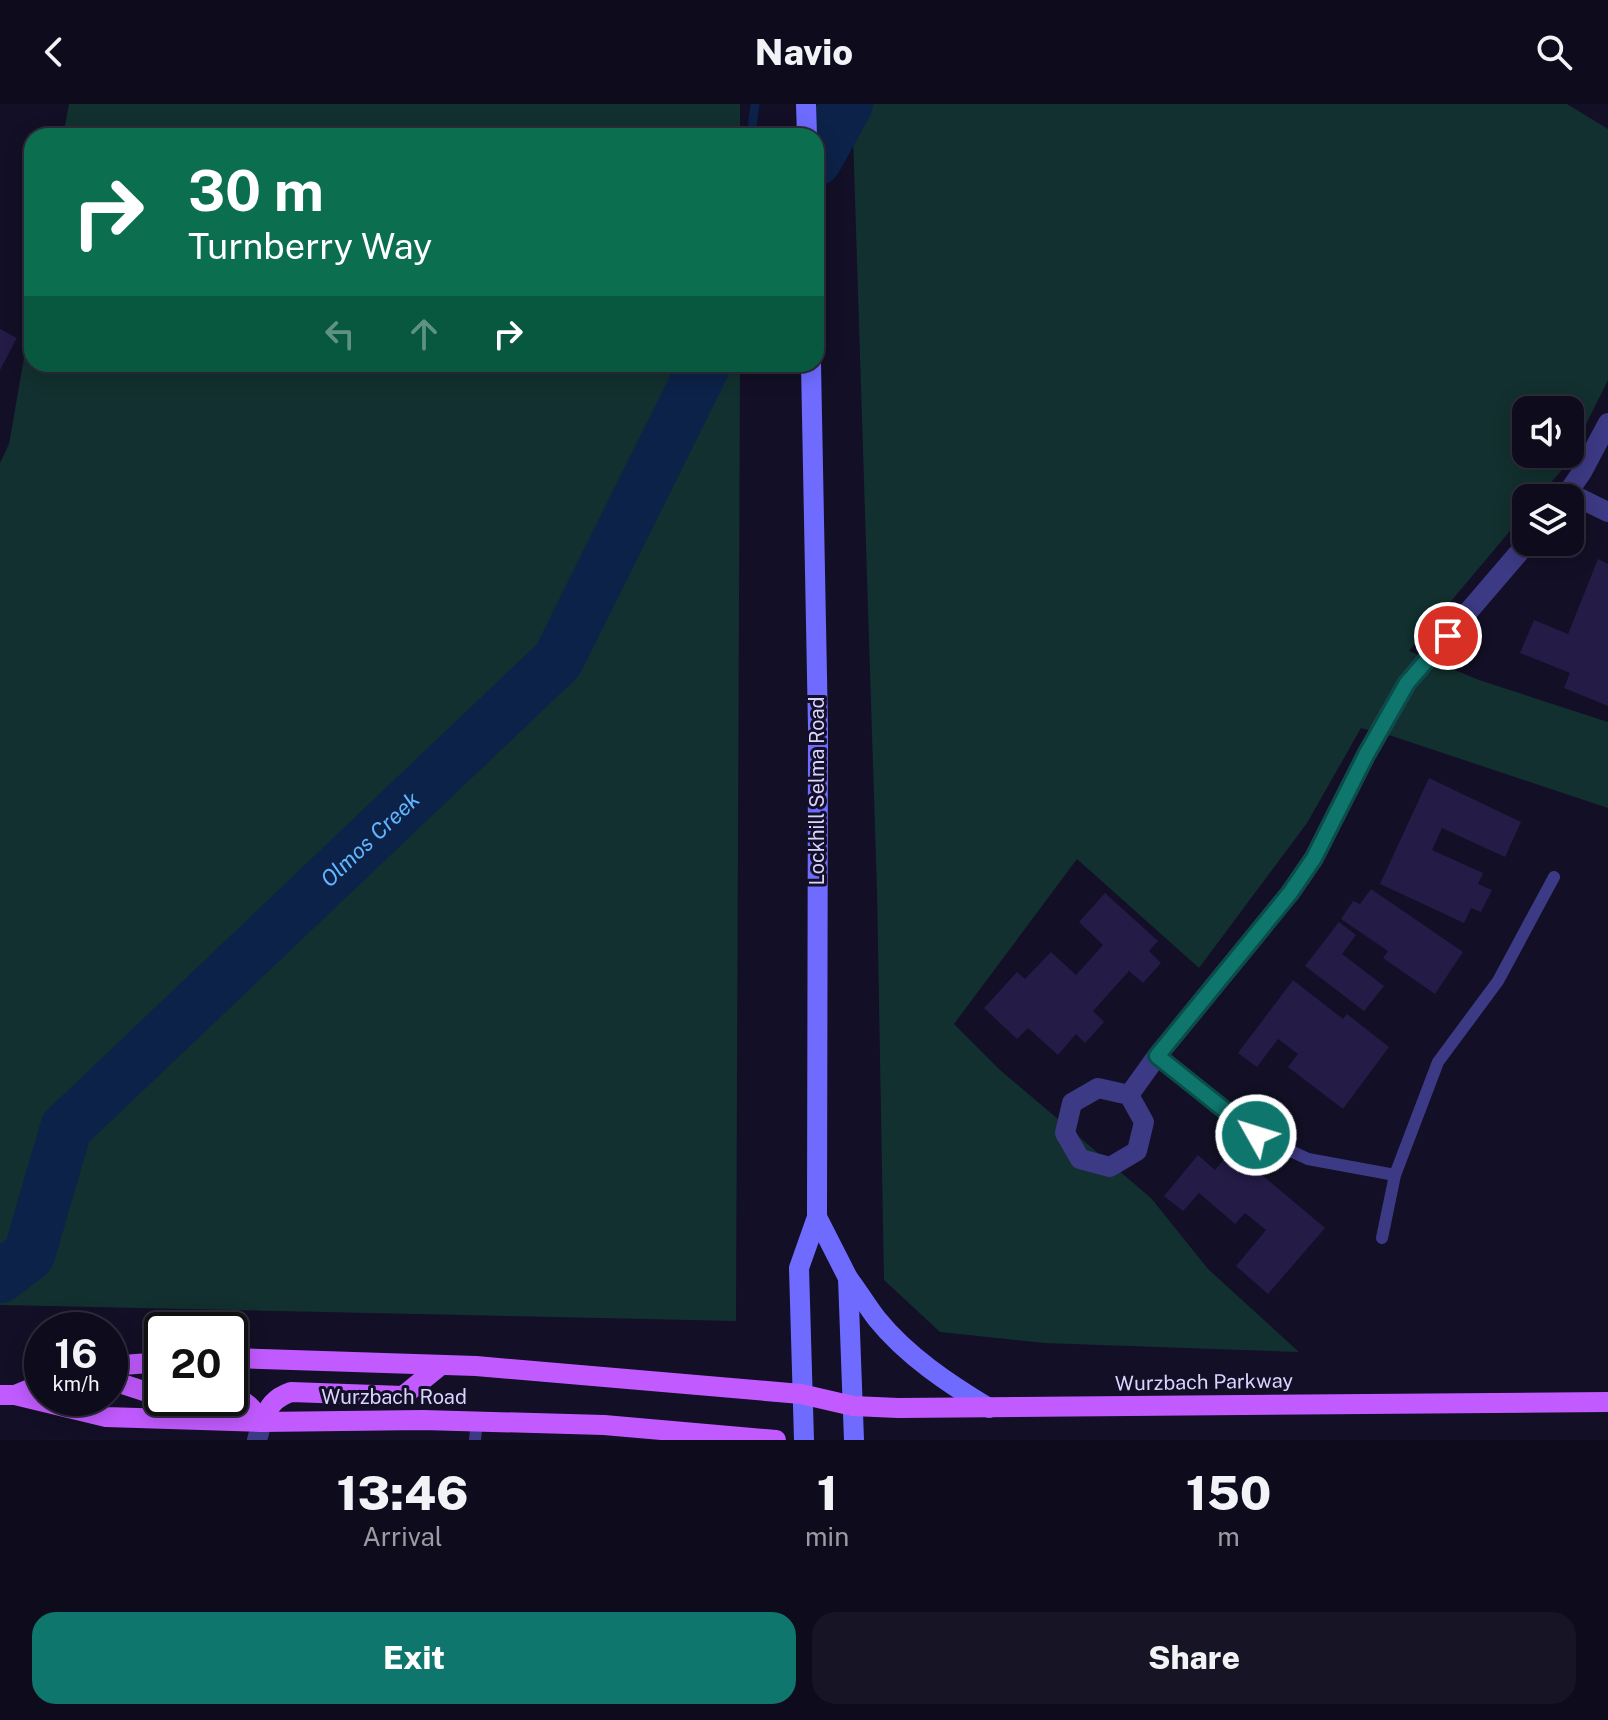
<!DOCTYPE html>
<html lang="en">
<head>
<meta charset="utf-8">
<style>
	:root { --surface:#0e0b1c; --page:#171425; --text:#f1f3f6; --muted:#9b9ba3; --line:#2e2b3b; --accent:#0f766e }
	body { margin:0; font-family:"Public Sans",sans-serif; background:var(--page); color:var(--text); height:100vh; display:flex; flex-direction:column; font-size:30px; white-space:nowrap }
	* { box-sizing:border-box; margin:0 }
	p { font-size:26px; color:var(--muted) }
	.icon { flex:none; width:44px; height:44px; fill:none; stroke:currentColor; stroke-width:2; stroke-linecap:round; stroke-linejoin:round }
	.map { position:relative; height:1336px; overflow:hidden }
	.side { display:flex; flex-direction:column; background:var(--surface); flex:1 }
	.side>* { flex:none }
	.top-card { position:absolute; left:24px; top:24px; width:800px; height:244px; border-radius:24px; box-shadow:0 4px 20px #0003,0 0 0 2px var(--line); background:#0b6e4f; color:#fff; overflow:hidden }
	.fabs { position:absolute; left:1512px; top:292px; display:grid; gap:16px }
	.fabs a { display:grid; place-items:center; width:72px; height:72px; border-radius:16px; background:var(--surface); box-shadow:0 4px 20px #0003,0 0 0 2px var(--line); font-size:40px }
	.speed { position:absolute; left:24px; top:1208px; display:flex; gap:16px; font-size:40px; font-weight:700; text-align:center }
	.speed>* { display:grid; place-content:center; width:104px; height:104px; border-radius:50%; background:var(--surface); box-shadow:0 4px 20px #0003,0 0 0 2px var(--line); line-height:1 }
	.speed small { font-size:20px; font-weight:400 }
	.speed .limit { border:4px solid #111; border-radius:12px; background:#fff; color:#111 }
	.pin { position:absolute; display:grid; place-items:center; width:68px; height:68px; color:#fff; margin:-34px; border:4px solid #fff; border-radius:50%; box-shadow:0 2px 8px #0007 }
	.me { position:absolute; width:88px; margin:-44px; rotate:309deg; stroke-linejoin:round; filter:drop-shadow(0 0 6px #0008) }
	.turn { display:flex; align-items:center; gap:28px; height:168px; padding:0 32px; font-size:36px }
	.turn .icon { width:104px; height:104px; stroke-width:2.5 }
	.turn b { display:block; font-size:56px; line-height:68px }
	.lanes { display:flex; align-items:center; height:76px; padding:0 32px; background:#0003; justify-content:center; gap:40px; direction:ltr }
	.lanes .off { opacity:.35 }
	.eta { display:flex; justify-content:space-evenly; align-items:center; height:136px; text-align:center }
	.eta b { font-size:48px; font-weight:800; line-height:56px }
	.cta { display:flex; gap:16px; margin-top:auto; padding:16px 32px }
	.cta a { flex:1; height:92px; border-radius:24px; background:var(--accent); color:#fff; font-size:32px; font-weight:800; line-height:92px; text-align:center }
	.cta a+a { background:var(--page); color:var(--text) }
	header { display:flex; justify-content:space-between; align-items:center; height:104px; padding:0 32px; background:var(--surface); font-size:36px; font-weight:800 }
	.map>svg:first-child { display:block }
	.green { fill:#12302f; fill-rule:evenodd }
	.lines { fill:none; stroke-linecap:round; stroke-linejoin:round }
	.stream { stroke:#0c2248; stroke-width:9 }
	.river { stroke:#0c2248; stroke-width:52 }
	.building { fill:#241b47 }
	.lane { stroke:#3d3a85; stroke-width:12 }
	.street { stroke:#3d3a85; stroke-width:20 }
	.secondary { stroke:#6f6bff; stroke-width:20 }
	.primary { stroke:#c25bff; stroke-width:20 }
	.route-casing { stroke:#0a4d48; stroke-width:20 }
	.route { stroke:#0f766e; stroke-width:14 }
	.labels { text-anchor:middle; stroke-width:6; stroke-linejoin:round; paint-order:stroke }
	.street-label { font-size:20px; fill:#d9d4ff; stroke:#130f26 }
	.water-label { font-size:22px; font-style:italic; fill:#62b6ff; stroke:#130f26 }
</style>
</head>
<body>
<header><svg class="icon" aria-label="back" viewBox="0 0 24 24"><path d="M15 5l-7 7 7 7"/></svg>Navio<svg class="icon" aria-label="search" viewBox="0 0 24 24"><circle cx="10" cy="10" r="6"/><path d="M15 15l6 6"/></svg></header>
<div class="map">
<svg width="1608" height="1336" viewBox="0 0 1608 1336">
	<rect width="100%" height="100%" fill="#130f26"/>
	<g class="green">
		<polygon points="69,0 740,0 740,32 63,32"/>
		<path d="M 852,0 L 1567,0 L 1608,25 L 1608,276 L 1566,361 L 1538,394 L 1526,394 L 1526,408 L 1409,547 L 1479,576 L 1608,618 L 1608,704 L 1392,632 L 1361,624 L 1307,719 L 1199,864 L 1077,755 L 954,920 L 1000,966 L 1151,1094 L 1208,1165 L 1299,1248 L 1044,1239 L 940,1228 L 884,1176 L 877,787 ZM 1526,306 L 1570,306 L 1570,350 L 1526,350 Z"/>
		<polygon points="32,208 32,260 740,260 736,1217 0,1201 0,359 9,340"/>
	</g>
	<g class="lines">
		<polyline class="stream" points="751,32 755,0"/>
		<g class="river">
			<polyline points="816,56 847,0"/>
			<path id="s1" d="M 0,1173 L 29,1151 L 66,1024 L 558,556 L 705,260"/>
		</g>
	</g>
	<g class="building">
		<polygon points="0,225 17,234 0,266"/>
		<polygon points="1598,455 1608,460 1608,602 1564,584 1570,569 1520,549 1534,516 1568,530"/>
		<polygon points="1429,674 1521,718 1505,753 1442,724 1432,746 1483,769 1478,780 1492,786 1481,808 1471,804 1464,819 1380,780"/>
		<polygon points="1371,785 1463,848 1435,890 1383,854 1388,847 1341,815 1353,797 1360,800"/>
		<polygon points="1105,789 1158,837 1149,847 1161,859 1143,879 1129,867 1093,907 1104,918 1085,939 1076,930 1058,951 1028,924 1017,935 984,904 1017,868 1025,875 1051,848 1076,871 1103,841 1079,818"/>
		<polygon points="1339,818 1356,831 1342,850 1384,882 1364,907 1305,862"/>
		<polygon points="1293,876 1343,915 1347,910 1389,943 1343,1005 1288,963 1298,950 1278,935 1257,963 1238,949"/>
		<polygon points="1232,1046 1325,1124 1268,1190 1236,1162 1266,1126 1245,1109 1235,1120 1199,1089 1183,1107 1164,1092 1198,1051 1215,1066"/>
	</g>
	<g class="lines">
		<g class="lane">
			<polyline points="1157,952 1256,1031 1308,1055 1395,1071"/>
			<polyline points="1382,1134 1395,1071 1438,958 1498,877 1554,773"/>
			<polyline points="475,1336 477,1317"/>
		</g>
		<g class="street">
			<polyline points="1569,389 1608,408"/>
			<polyline points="1564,394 1582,368 1608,319"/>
			<polygon points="1098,984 1129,991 1144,1018 1137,1047 1110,1063 1080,1055 1065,1029 1072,999"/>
			<polyline points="1129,991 1157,952 1290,789 1314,754 1366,651 1407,579 1528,438"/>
			<polyline points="257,1336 262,1318"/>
		</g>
		<g class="secondary">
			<polyline points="806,0 807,32"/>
			<polyline points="817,1113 848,1174 854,1336"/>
			<path d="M 848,1174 C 858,1187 867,1202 877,1215 C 907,1252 949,1280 989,1304"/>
			<polyline points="804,1336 799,1164 817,1113 818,624 811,260"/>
		</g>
		<g class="primary">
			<polyline points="230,1254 476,1262 801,1290 853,1302 898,1304 1608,1298"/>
			<polyline points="110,1262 162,1258"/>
			<polyline points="110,1276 150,1289 162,1289"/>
			<polyline points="0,1291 15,1291 106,1313 262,1318 423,1316 604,1321 776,1336"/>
			<polyline points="15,1291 42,1280"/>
			<path d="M 230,1293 C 245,1294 254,1306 262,1318"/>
			<path d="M 262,1318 C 269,1302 274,1294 291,1288 L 403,1292 L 441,1261"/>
		</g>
	</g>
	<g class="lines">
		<g class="route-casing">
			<polyline id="route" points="1256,1031 1157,952 1290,789 1314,754 1366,651 1407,579 1448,532"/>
		</g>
		<use href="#route" class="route"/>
	</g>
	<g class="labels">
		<g class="street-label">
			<text transform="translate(817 687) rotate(-90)" y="7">Lockhill Selma Road</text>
			<text transform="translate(1204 1278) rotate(-1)" y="7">Wurzbach Parkway</text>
			<text x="394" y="1300">Wurzbach Road</text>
		</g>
		<g class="water-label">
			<text dy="8" stroke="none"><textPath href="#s1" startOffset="588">Olmos Creek</textPath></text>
		</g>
	</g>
</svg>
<div class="fabs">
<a><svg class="icon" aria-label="sound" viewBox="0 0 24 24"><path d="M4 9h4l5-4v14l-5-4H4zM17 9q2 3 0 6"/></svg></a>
<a><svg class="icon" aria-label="layers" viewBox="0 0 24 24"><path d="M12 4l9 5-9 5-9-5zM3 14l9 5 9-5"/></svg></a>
</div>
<div class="speed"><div>16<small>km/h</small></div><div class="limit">20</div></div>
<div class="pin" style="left:1448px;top:532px;background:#d93025"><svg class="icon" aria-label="arrive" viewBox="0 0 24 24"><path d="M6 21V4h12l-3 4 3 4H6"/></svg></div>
<svg class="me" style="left:1256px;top:1031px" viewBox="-20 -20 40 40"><circle r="17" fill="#0f766e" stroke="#fff" stroke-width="3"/><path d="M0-11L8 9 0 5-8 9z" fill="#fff"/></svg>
<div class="top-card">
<div class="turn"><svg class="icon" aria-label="right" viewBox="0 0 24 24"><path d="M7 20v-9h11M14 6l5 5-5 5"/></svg><div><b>30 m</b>Turnberry Way</div></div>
<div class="lanes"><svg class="icon off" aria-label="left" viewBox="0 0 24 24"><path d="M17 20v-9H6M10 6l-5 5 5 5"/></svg><svg class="icon off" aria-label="ahead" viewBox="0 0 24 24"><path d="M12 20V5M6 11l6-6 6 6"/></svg><svg class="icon" aria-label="right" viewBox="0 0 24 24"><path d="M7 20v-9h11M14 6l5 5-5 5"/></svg></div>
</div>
</div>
<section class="side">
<div class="eta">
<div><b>13:46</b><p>Arrival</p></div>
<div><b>1</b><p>min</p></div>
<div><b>150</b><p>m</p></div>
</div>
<div class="cta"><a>Exit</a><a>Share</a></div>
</section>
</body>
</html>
